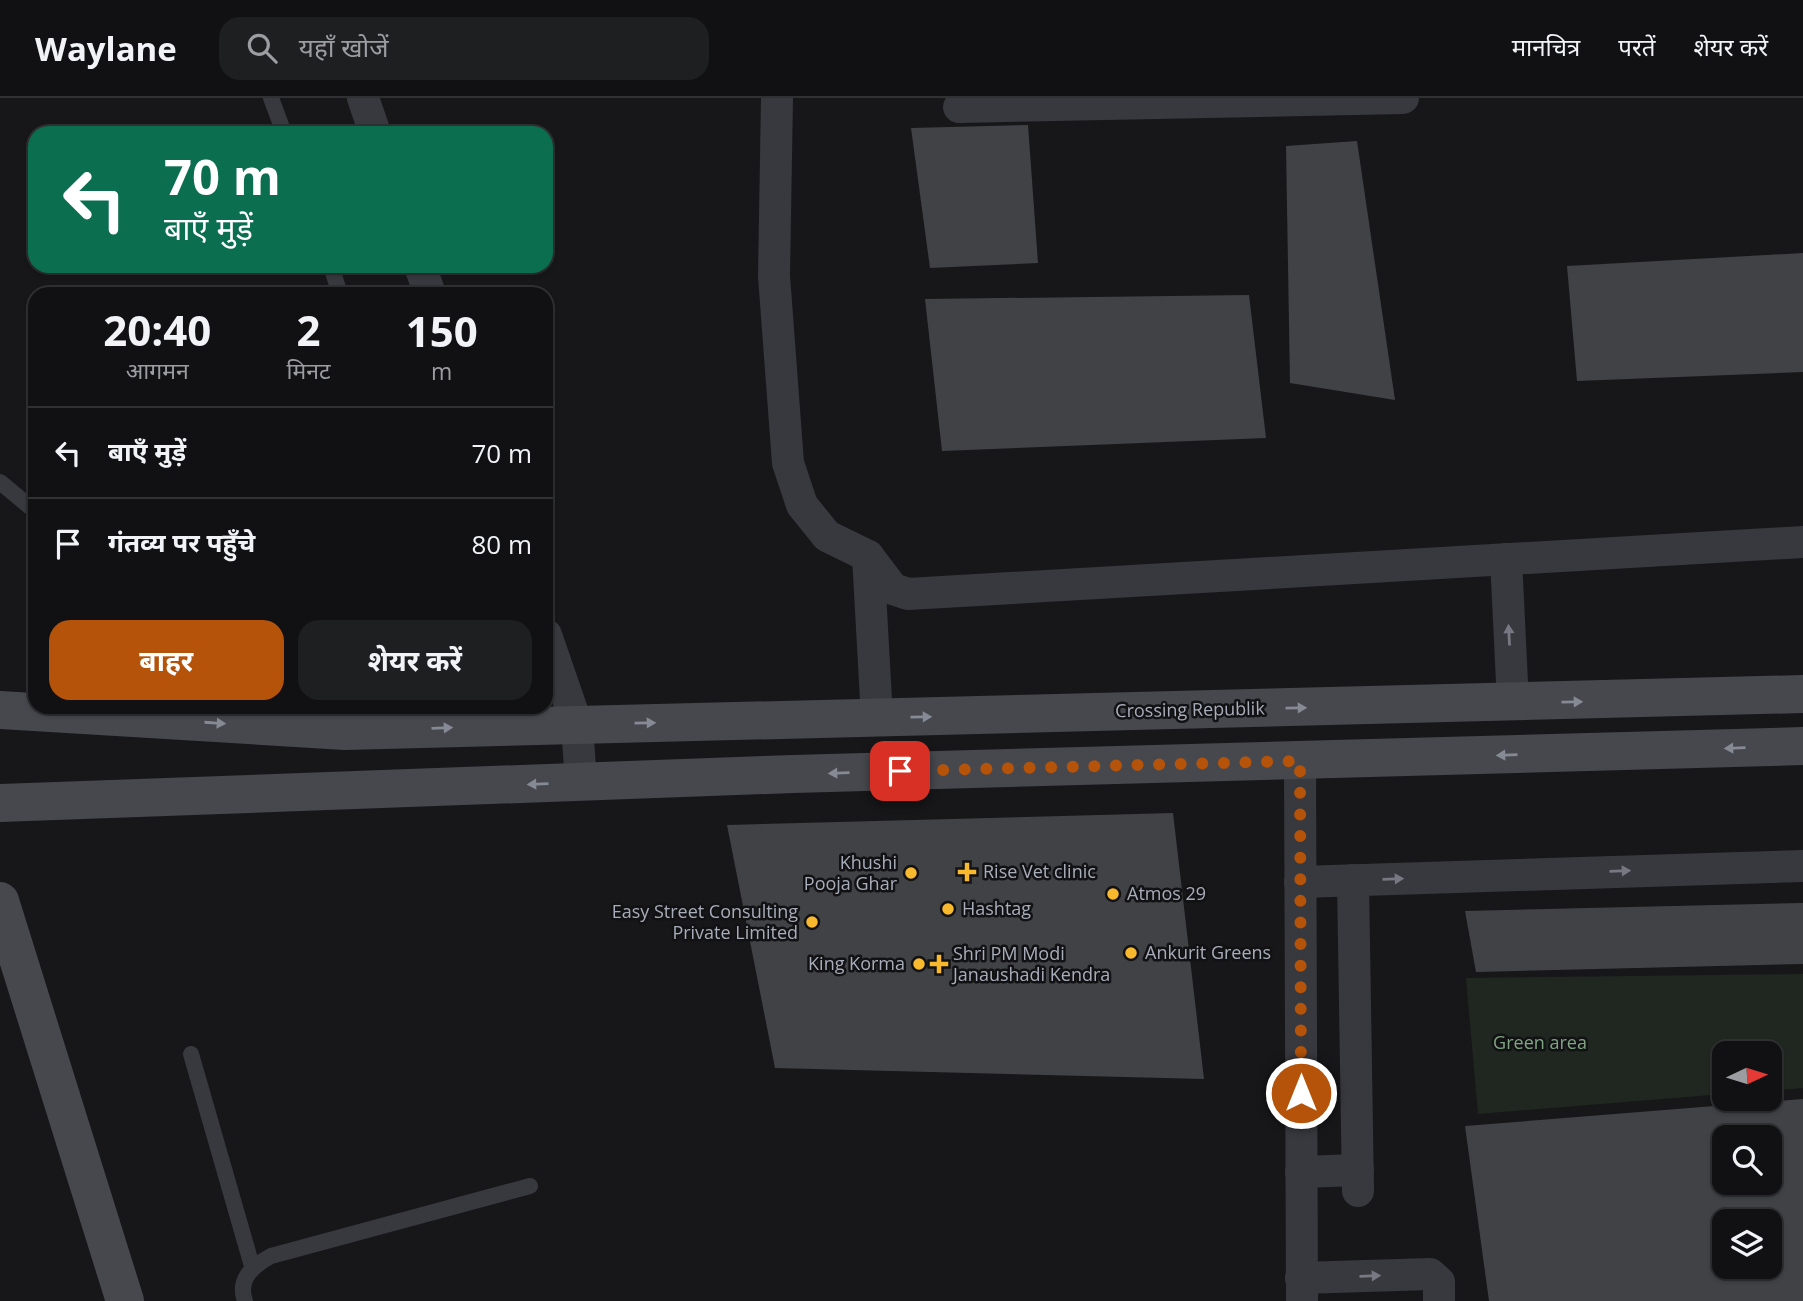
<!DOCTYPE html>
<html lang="hi">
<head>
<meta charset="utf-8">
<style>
	:root { --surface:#111113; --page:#1e1f21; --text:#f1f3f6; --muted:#9c9da0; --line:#303133; --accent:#b45309 }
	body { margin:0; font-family:"Open Sans","Noto Sans Devanagari",sans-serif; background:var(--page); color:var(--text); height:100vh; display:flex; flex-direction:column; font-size:26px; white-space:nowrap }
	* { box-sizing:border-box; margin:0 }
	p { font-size:23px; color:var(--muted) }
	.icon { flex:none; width:38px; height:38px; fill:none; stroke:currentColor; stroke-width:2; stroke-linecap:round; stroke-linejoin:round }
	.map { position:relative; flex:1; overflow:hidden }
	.side { position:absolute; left:28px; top:189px; width:525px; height:427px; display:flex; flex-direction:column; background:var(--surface); border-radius:21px; box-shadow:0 2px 5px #0004,0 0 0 2px var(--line) }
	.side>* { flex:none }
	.guide { position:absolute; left:28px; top:28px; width:525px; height:147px; border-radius:21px; box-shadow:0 2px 5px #0004,0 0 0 2px var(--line); background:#0b6e4f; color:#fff; overflow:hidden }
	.needle { width:46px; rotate:86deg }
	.fabs { position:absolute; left:1712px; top:943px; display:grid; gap:14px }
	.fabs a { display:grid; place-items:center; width:70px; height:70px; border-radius:14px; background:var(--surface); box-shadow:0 2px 5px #0004,0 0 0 2px var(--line); font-size:35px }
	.pin { position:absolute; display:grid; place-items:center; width:60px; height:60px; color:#fff; margin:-30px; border-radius:14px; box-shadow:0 4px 10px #0006 }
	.me { position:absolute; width:77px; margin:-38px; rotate:0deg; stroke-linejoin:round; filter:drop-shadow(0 0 5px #0008) }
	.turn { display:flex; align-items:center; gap:24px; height:147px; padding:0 21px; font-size:32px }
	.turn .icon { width:91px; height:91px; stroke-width:2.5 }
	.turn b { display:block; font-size:49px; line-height:60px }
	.eta { display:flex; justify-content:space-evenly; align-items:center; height:119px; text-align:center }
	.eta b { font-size:42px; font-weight:700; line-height:49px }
	.cta { display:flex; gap:14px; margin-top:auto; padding:14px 21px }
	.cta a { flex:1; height:80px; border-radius:21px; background:var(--accent); color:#fff; font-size:28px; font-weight:700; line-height:80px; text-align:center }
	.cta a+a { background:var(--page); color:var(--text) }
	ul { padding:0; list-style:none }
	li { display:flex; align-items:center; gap:21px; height:91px; padding:0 21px; border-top:2px solid var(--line) }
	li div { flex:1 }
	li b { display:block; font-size:26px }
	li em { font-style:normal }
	header { display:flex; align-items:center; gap:42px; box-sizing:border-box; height:98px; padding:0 35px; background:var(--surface); border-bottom:2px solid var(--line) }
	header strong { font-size:33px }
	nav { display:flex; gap:38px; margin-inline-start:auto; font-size:24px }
	.search { width:490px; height:63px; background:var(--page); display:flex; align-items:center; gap:18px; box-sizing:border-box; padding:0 24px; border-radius:21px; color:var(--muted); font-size:26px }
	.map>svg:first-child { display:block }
	.green { fill:#1f2720 }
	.building { fill:#414246; fill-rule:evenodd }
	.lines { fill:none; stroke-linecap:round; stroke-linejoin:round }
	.lane { stroke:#38393e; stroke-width:16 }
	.street { stroke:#38393e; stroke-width:32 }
	.secondary { stroke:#46484e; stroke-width:38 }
	.oneway { fill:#767982 }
	.oneway2 { fill:#868a94 }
	.route { stroke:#b45309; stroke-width:12; stroke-dasharray:0 21.6 }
	.poi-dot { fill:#f9b92f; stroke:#121214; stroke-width:2.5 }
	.labels { text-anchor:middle; stroke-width:5; stroke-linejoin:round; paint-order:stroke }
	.street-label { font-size:18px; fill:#a8adba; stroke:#121214 }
	.poi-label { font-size:18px; fill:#a8adba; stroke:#121214; text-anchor:start }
	.park-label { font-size:18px; fill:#7fa582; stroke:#121214 }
</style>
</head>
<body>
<header>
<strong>Waylane</strong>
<div class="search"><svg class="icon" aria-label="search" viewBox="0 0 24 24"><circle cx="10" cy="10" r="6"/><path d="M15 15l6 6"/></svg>यहाँ खोजें</div>
<nav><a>मानचित्र</a><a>परतें</a><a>शेयर करें</a></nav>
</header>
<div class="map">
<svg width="1803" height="1203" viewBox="0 0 1803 1203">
	<rect width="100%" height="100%" fill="#171719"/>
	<polygon class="green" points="1803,876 1803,990 1769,993 1769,956 1724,956 1724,996 1478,1016 1466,880"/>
	<g class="building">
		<polygon points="1028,27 1038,165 930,170 911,30"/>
		<polygon points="1357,43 1395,302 1290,285 1286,48"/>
		<polygon points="1803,155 1803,274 1577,283 1567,168"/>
		<polygon points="1249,197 1266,340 942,353 925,201"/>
		<polygon points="1173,715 1204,981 775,970 727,727"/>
		<polygon points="1803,805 1803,866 1476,874 1465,813"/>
		<path d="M 1803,1001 L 1803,1203 L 1489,1203 L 1465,1028 ZM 1724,1040 L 1769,1040 L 1769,1085 L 1724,1085 ZM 1724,1124 L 1769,1124 L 1769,1169 L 1724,1169 Z"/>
	</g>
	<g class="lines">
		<g class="lane">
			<polyline points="271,0 284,35"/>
			<polyline points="331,168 340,196"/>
			<polyline points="0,384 35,413"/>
			<polyline points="191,956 252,1168"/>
			<path d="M 245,1203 C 237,1181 254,1167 271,1158 L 530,1088"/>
		</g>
		<g class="street">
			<polyline points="363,0 375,35"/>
			<polyline points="777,0 774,178 788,365 802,407 827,438 868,458 893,491 908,496 1803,444"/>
			<polyline points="959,9 1403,0"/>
			<polyline points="420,168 430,196"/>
			<polyline points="868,458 877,620"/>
			<polyline points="1506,461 1513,605"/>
			<polyline points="546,537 577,627 581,684"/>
			<polyline points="1300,663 1302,1203"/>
			<polyline points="1353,782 1358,1093"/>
			<polyline points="1300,784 1803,768"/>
			<polyline points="1301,1074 1358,1072"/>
			<polyline points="1301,1180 1430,1176 1439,1184 1439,1203"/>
		</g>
		<g class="secondary">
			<polyline points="0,612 345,633 1803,596"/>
			<polyline points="0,705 793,676 1803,648"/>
			<polyline points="0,803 125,1203"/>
		</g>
	</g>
	<defs><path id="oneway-solid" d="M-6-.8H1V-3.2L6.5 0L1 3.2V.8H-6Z" transform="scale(1.75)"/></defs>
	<g class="oneway">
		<use href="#oneway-solid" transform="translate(1509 537) rotate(-93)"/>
		<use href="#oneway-solid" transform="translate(1620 773) rotate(-2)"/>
		<use href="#oneway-solid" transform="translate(1393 781) rotate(-2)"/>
		<use href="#oneway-solid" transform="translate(1370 1178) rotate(-2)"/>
	</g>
	<g class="oneway2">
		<use href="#oneway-solid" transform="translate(1572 604) rotate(-1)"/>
		<use href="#oneway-solid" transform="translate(1296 610) rotate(-1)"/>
		<use href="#oneway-solid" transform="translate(921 619) rotate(-1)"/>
		<use href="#oneway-solid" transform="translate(215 625) rotate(4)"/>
		<use href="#oneway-solid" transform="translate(645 625) rotate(-1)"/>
		<use href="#oneway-solid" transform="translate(442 630) rotate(-2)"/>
		<use href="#oneway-solid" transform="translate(1735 650) rotate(178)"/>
		<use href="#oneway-solid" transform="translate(1507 657) rotate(178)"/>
		<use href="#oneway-solid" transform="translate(839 675) rotate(178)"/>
		<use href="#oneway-solid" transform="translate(538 686) rotate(178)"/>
	</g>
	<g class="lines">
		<polyline class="route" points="900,673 1300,663 1301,995"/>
	</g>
	<g class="poi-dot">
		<path d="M963.5 763.5h7v7h7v7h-7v7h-7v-7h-7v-7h7z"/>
		<circle cx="911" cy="775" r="7"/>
		<circle cx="1113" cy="796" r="7"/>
		<circle cx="948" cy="811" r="7"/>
		<circle cx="812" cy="824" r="7"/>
		<circle cx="1131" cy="855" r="7"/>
		<circle cx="919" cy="866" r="7"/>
		<path d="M935.5 855.5h7v7h7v7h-7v7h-7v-7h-7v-7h7z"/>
	</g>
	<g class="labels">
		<g class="street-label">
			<text transform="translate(1190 612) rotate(-1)" y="6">Crossing Republik</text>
		</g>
		<g class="poi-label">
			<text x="897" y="771" text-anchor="end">Khushi<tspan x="897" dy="21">Pooja Ghar</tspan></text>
			<text x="983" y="780">Rise Vet clinic</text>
			<text x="1127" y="802">Atmos 29</text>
			<text x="962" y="817">Hashtag</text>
			<text x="798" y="820" text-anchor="end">Easy Street Consulting<tspan x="798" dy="21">Private Limited</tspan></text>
			<text x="1145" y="861">Ankurit Greens</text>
			<text x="953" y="862">Shri PM Modi<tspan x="953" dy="21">Janaushadi Kendra</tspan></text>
			<text x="905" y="872" text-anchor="end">King Korma</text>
		</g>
		<g class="park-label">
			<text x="1540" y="951">Green area</text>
		</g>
	</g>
</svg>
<div class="fabs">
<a><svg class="needle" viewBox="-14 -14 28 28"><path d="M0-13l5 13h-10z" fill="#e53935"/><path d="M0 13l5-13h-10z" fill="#9c9da0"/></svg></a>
<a><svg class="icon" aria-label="search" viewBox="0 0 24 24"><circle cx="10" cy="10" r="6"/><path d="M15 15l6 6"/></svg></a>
<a><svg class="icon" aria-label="layers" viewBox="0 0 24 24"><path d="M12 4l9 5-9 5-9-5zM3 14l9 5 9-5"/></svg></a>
</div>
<div class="pin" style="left:900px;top:673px;background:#d93025"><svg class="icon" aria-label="arrive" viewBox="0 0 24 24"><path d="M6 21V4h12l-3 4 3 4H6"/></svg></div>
<svg class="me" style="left:1301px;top:995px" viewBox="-20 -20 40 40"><circle r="17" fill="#b45309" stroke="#fff" stroke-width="3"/><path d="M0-11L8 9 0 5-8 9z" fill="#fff"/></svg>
<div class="guide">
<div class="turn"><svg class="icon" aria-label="left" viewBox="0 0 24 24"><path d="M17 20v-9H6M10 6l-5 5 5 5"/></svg><div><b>70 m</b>बाएँ मुड़ें</div></div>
</div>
<section class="side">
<div class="eta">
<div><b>20:40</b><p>आगमन</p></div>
<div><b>2</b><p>मिनट</p></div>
<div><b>150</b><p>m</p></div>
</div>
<ul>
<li><svg class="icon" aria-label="left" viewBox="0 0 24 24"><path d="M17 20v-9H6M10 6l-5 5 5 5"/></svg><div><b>बाएँ मुड़ें</b></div><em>70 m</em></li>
<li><svg class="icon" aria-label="arrive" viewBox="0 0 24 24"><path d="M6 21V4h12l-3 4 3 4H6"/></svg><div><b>गंतव्य पर पहुँचे</b></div><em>80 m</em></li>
</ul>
<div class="cta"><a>बाहर</a><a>शेयर करें</a></div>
</section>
</div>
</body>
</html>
